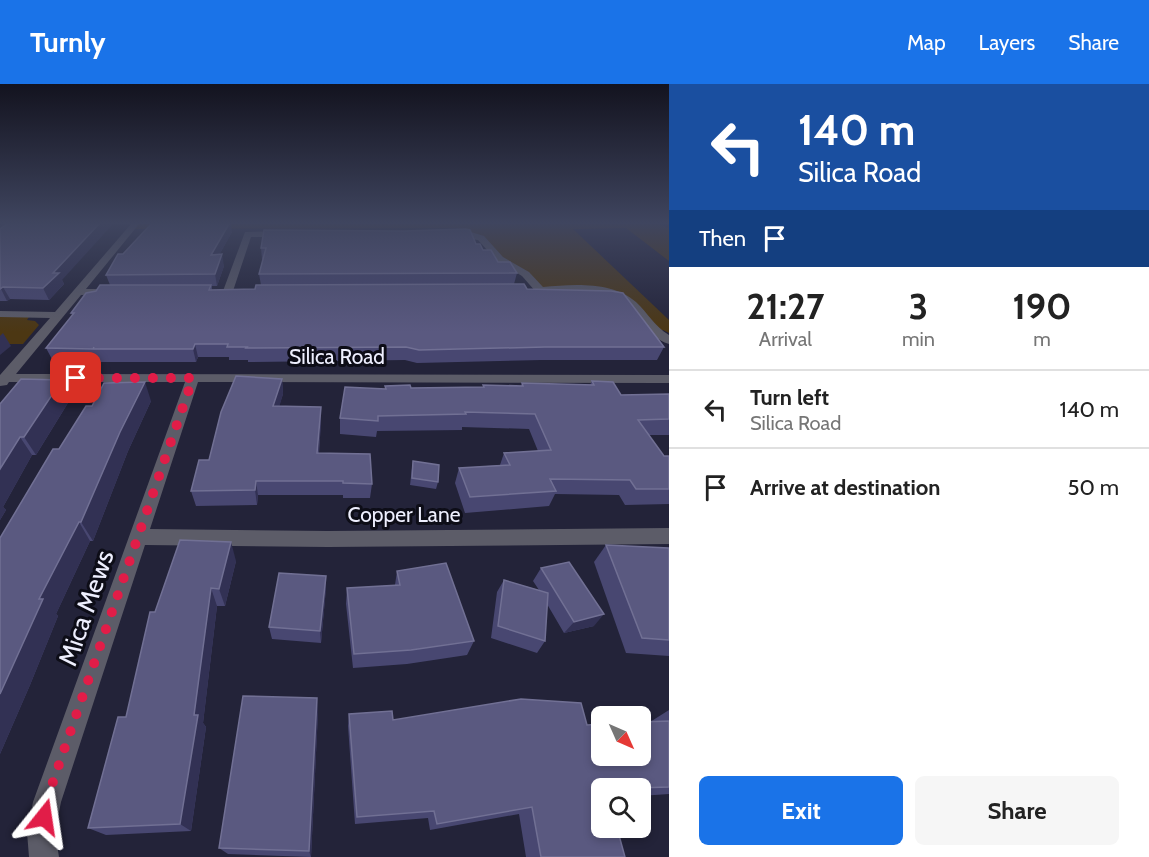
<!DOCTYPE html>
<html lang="en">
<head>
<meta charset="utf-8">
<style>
	:root { --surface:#fff; --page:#f6f6f6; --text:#222; --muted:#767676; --line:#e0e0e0; --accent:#1a73e8 }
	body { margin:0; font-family:Cabin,sans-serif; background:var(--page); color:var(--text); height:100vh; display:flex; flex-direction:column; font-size:22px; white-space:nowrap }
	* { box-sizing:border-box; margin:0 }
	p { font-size:20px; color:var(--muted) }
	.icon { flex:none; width:33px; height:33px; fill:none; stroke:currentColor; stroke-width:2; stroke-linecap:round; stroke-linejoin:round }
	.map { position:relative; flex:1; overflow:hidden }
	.drawer { display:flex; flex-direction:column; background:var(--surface); width:480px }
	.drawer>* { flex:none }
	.top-card { background:#1a4fa0; color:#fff; overflow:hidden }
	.needle { width:39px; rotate:135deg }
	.controls { position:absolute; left:591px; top:622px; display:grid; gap:12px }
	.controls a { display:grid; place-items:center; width:60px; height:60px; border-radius:9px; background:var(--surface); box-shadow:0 3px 9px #0003; font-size:30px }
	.pin { position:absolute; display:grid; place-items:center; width:51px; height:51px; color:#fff; margin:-26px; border-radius:12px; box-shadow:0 3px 9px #0006 }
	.me { position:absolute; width:66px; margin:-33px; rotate:15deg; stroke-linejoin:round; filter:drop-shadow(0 0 4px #0008) }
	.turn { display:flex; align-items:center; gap:21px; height:126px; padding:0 30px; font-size:27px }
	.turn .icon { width:78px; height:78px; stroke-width:2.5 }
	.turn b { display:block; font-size:42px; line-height:51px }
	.then { display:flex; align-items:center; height:57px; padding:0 30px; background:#0003; gap:12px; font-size:22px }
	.eta { display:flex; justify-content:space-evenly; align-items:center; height:102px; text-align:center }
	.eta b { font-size:36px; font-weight:700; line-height:42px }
	.button { display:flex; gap:12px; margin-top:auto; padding:12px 30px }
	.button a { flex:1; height:69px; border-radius:9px; background:var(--accent); color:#fff; font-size:24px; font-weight:700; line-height:69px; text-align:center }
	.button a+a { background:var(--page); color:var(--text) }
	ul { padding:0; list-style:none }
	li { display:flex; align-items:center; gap:18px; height:78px; padding:0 30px; border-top:2px solid var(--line) }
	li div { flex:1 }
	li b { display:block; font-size:22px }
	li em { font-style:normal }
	header { display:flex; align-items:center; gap:36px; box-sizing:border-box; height:84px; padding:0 30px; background:var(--accent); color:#fff }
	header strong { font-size:28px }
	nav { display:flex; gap:33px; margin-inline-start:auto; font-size:21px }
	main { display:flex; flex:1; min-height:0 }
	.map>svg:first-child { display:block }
	.green { fill:#4c3713 }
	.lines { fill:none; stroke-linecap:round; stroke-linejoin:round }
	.minor { fill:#5c5c68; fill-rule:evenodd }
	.wall { fill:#484771 }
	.shaded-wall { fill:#323154 }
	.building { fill:#5a5980; stroke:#717094; stroke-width:1.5 }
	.route { stroke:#e11d48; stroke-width:10; stroke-dasharray:0 18 }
	.labels { text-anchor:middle; stroke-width:6; stroke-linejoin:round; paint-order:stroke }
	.street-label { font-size:21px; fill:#eeeffe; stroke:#0d0d17 }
	.near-street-label { font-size:26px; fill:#eeeffe; stroke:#0d0d17 }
</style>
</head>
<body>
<header>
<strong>Turnly</strong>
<nav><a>Map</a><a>Layers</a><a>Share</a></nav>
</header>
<main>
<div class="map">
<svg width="669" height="773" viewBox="0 0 669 773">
	<rect width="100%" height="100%" fill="#232339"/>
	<g class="green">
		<polygon points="134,140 658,140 669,144 669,177 626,144 573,145 669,236 669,249 663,246 652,246 540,206 506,179 485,156 463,150 458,144 130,145"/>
		<polygon points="0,231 30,231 27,236 35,237 39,241 23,260 0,260"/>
	</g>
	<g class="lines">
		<g class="minor">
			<polygon points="131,140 139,140 86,205 114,205 119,208 118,210 81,211 16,290 669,291 669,299 198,298 150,445 328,447 669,444 669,460 328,463 145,461 61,718 55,748 59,773 29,773 27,748 33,718 185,298 9,298 7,301 0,302 0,291 50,234 0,233 0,227 55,228"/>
			<path d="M 450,147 L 471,148 L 484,152 L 503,173 L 529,188 L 543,203 C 572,200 613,197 636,218 C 648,229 654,242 669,251 L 669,260 C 645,253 640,228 620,216 C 595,201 563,212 536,208 L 522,192 L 497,177 L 478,156 L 447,152 L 446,150 Z"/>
			<polygon points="245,148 286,147 290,150 286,153 251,153 233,207 224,209 223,207"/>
		</g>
	</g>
	<g class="wall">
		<polygon points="0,140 62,196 64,200 49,216 10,215 7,217 0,217"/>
		<polygon points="232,148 219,171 224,182 217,202 212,202 212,206 255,205 261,201 259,190 263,175 262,175 261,164 476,160 498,178 517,189 514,200 664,263 657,276 541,276 417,279 405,276 248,278 248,276 229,276 229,273 198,273 196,278 99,278 53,277 46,264 72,231 71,229 96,207 110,201 106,191 123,170"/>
		<polygon points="282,295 283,310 279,322 321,338 319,369 372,400 370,414 343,414 343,411 258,411 257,421 196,422 191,407 209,376"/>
		<polygon points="592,297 621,311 669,310 669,351 649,351 664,372 669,372 669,420 625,421 619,411 555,410 549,422 465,429 455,399 459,384 500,381 504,369 538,367 529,345 462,343 462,346 377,347 376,353 340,350 340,334 385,305 385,302 411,304 483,303 483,301 521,302 522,299 590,301"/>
		<polygon points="71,314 36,371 32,371 3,423 6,426 0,436 0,320"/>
		<polygon points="151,317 128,367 93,457 90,457 56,530 58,532 30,601 0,670 0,454 59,365 92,322"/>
		<polygon points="412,384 438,398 436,405 410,401"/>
		<polygon points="606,461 669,464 669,572 626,569 594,478"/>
		<polygon points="236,477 225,522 217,522 203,639 206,643 191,747 106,751 88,744 126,633 155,528"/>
		<polygon points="541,484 594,542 564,549 547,520 545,557 537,569 491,554 497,508 504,496 539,506 533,497"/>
		<polygon points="397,487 474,557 467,571 407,580 353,584 346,520 347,504 395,501"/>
		<polygon points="326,504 321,559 272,555 269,543"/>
		<polygon points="669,626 669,710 640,712 640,705 602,705 625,773 526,773 519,730 430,746 428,734 355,740 348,642 349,630 393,636 587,641 650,638"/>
		<polygon points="318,628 311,773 228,770 219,764"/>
	</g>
	<g class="shaded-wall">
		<polygon points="0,140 10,140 0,147"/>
		<polygon points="99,140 113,140 62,196 64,200 49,216 43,204 53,189"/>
		<polygon points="229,140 231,140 232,148 213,182 211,171"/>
		<polygon points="222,170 224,182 217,202 215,190"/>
		<polygon points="3,203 10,215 7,217 1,205"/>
		<polygon points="3,249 11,262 0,271 0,252"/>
		<polygon points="195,260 198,273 196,278 193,265"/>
		<polygon points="282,295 283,310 275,337 273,322"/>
		<polygon points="62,296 71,314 36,371 24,353"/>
		<polygon points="145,298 151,317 128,367 93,457 81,438 120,348"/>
		<polygon points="321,323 321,338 317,384 317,369"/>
		<polygon points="20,353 32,371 3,423 6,426 0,436 0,385"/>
		<polygon points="256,397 258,411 257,421 255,406"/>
		<polygon points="79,438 90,457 56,530 58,532 30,601 0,670 0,610 39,515"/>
		<polygon points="231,458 236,477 225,522 219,505"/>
		<polygon points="326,492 326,504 321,559 320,547"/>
		<polygon points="211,504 217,522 203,639 206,643 191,747 180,740"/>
		<polygon points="604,530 594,542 564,549 574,538"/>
		<polygon points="317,614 318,628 311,773 309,767"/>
	</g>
	<g class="building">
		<polygon points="7,140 99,140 53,189 59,189 43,204 3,203 0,205 0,145"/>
		<polygon points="151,140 229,140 211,171 222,170 215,190 106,191 118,170 123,170"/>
		<polygon points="466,145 470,146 476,160 480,160 483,166 491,166 498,178 510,178 517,189 259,190 266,164 261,164 264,146 404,147"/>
		<polygon points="524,200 527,205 611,207 623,209 664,263 545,263 419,266 406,263 246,264 247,263 227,263 228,260 195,260 193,265 93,265 94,263 93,265 46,264 74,229 71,229 86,209 96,207 100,201 211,201 209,206 255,205 256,201"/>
		<polygon points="236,292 282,295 273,322 321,323 317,369 370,370 372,400 343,399 343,397 256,397 255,406 191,407 199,376 209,376 221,328"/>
		<polygon points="21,295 62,296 24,353 20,353 0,385 0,320"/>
		<polygon points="592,297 613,298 621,311 669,310 669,335 638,336 664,372 669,372 669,405 636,405 630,396 550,395 556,407 470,413 459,384 510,381 504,369 551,366 535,330 465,328 466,330 378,332 378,337 340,334 345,303 386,305 385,302 410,301 411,304 484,303 483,301 523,302 522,299 594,301"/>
		<polygon points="145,298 120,348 81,438 79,438 39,515 43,515 0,610 0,454 53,365 59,365 86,322 92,322 104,299"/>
		<polygon points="413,377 439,381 438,398 412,394"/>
		<polygon points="180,456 231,458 219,505 211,504 194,631 198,631 180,740 88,744 118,633 126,633 150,528 155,528"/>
		<polygon points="606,461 669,464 669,556 642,554"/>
		<polygon points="569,478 604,530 574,538 541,484"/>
		<polygon points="446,479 474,557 411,566 354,570 347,504 400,501 397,487"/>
		<polygon points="279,489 326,492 320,547 269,543"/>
		<polygon points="504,496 548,509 545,557 498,542"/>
		<polygon points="243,612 317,614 309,767 219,764"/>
		<polygon points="521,615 581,619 587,641 602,640 602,672 640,672 640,638 669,637 669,703 602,705 602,744 617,744 625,773 541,773 532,723 437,740 434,727 357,733 349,630 392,627 393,636"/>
	</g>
	<linearGradient id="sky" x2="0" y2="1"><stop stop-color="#13131f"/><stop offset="0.56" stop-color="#3f455f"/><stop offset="1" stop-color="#3f455f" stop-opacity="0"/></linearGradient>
	<rect width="669" height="248" fill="url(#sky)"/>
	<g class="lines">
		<polyline class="route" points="44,733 46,718 193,294 76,294"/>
	</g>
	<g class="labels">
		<g class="street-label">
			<text x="337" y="280">Silica Road</text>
			<text x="404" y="438">Copper Lane</text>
		</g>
		<g class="near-street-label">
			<text transform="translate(86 524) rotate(-71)" y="9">Mica Mews</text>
		</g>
	</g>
</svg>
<div class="controls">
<a><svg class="needle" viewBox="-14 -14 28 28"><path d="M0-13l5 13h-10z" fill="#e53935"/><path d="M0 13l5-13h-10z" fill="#767676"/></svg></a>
<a><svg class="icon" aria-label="search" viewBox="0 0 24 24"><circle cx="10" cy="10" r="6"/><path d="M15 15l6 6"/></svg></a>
</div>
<div class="pin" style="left:76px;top:294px;background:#d93025"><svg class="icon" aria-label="arrive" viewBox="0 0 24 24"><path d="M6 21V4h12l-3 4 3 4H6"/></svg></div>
<svg class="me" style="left:44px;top:733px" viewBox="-20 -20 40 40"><path d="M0-17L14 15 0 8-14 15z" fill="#e11d48" stroke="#fff" stroke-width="4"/></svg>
</div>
<section class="drawer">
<div class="top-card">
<div class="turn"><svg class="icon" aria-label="left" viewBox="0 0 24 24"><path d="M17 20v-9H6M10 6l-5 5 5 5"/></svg><div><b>140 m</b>Silica Road</div></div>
<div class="then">Then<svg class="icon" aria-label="arrive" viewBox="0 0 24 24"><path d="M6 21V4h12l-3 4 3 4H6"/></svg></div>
</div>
<div class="eta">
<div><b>21:27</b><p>Arrival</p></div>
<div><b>3</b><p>min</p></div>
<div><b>190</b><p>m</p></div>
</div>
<ul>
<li><svg class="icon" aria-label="left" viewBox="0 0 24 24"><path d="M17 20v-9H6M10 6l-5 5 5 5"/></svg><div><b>Turn left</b><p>Silica Road</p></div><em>140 m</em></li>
<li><svg class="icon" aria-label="arrive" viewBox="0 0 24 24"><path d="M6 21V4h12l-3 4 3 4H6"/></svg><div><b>Arrive at destination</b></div><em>50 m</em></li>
</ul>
<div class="button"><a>Exit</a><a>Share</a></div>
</section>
</main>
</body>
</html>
